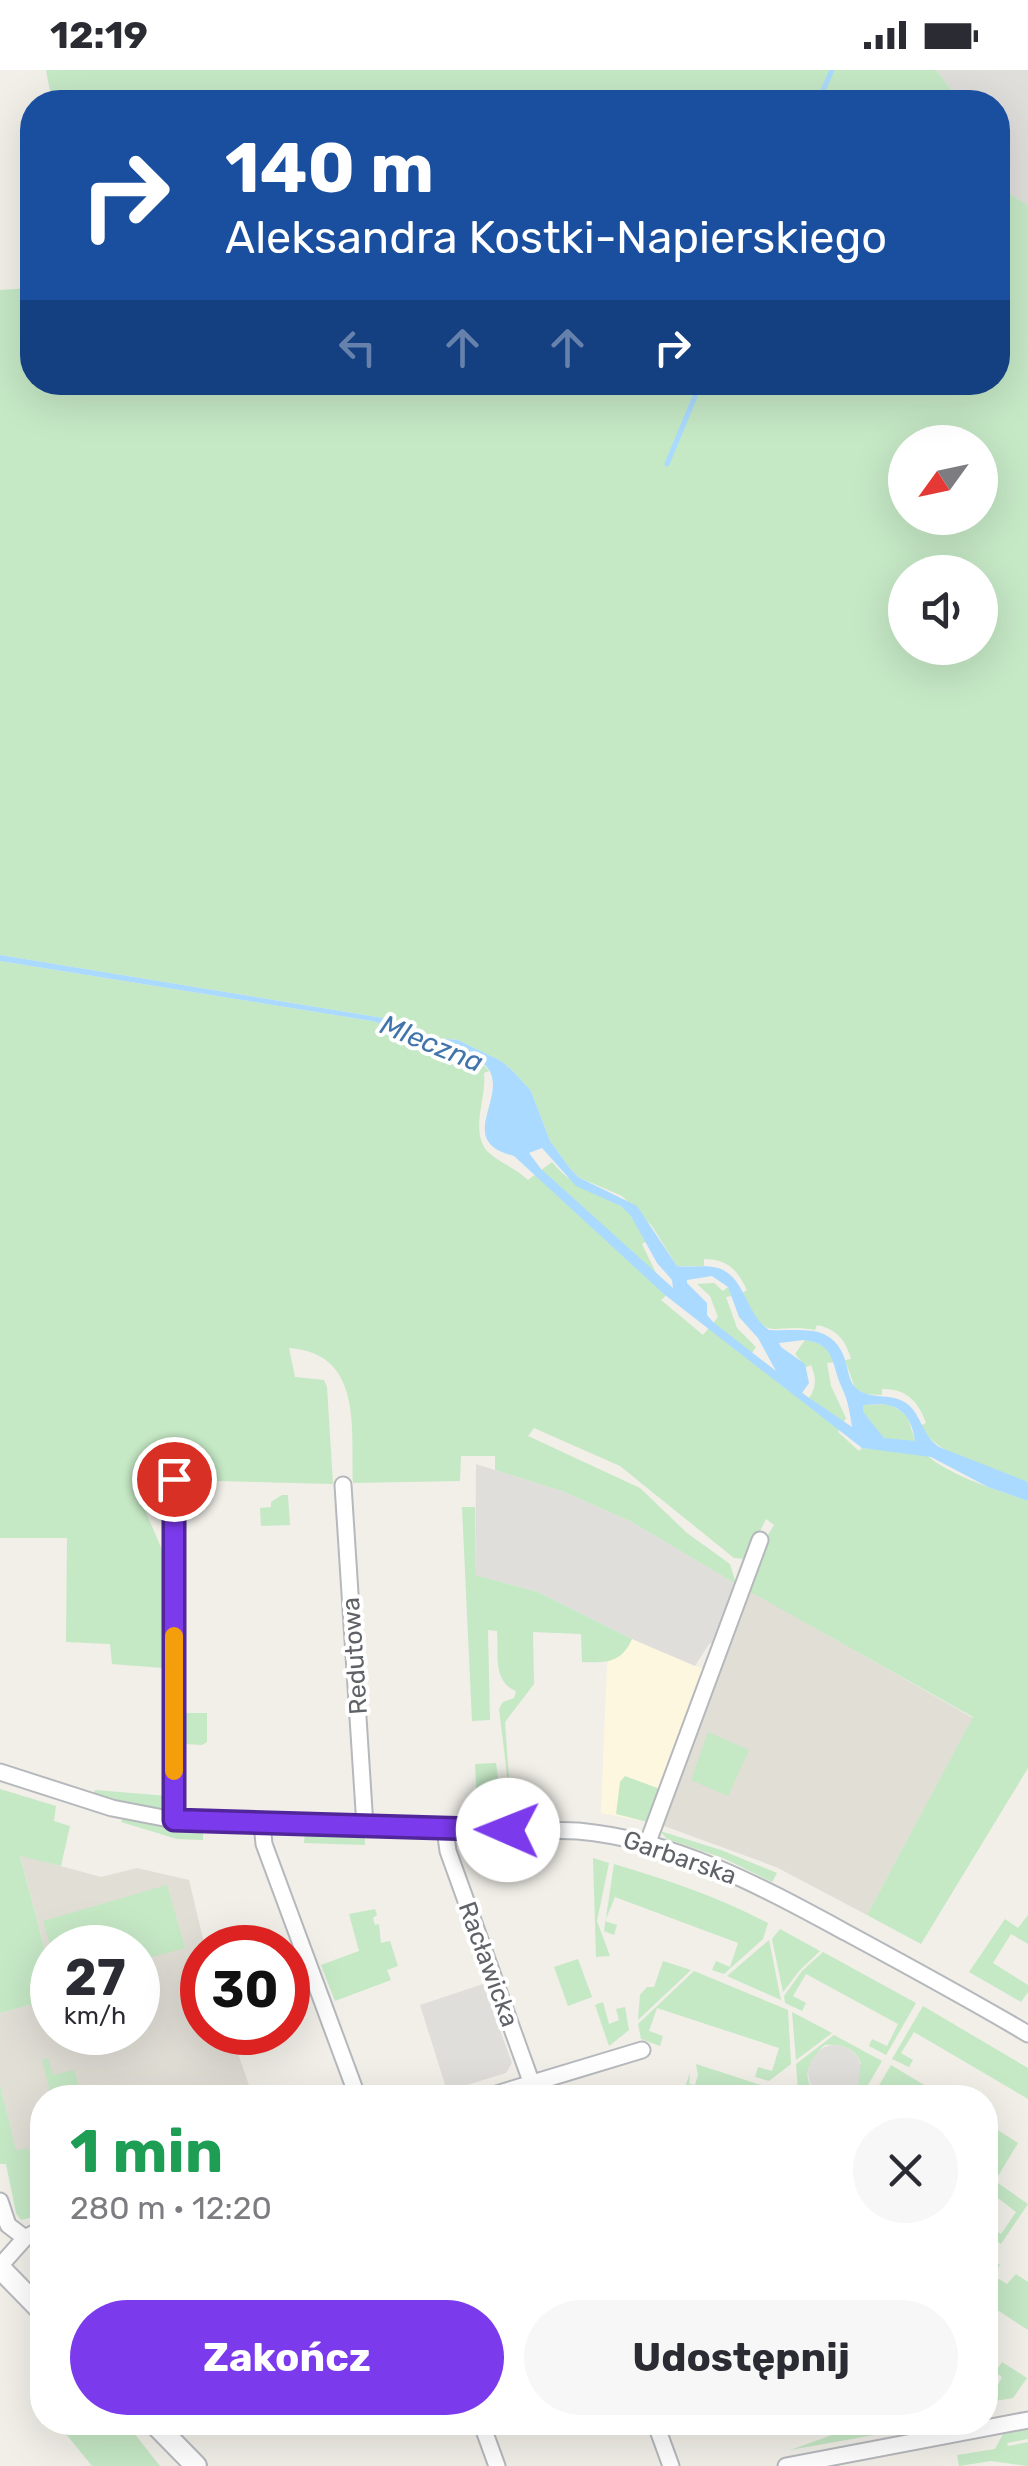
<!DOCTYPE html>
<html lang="pl">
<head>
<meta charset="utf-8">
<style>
	:root { --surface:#fff; --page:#f7f7f7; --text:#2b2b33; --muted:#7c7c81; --accent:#7c3aed }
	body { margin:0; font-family:Rubik,sans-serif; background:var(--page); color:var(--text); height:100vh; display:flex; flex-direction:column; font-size:38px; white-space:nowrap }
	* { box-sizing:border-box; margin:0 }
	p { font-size:32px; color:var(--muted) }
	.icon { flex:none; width:55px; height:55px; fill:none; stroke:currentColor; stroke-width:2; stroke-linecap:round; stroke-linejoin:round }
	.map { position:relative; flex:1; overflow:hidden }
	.details { position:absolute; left:30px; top:2015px; width:968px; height:350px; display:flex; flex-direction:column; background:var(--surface); border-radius:40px; box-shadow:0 10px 40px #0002 }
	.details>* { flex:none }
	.top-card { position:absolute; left:20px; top:20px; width:990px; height:305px; border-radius:40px; box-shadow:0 10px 40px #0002; background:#1a4fa0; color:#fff; overflow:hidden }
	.needle { width:65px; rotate:237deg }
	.controls { position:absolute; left:888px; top:355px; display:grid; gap:20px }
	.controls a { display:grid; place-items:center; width:110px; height:110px; border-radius:50%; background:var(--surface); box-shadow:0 10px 40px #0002; font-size:50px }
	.speed { position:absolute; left:30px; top:1855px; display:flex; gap:20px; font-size:50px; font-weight:700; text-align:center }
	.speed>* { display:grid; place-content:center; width:130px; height:130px; border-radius:50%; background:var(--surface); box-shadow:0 10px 40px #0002; line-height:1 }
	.speed small { font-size:25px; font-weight:400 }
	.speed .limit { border:15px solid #d22; background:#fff; color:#111 }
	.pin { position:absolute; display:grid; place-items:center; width:85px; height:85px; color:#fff; margin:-42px; border:5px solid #fff; border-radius:50%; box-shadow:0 2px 10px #0007 }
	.me { position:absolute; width:110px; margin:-55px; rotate:271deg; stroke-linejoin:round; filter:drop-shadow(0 0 8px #0008) }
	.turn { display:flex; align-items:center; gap:35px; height:210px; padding:0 40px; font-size:45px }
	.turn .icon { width:130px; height:130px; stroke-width:2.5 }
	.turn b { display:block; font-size:70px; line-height:85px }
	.lanes { display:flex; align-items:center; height:95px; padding:0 40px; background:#0003; justify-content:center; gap:50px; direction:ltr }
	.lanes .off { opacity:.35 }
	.round { display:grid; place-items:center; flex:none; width:105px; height:105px; border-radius:52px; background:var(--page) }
	.overview { display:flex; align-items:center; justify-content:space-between; height:170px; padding:0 40px }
	h1 { font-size:60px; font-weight:700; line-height:75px; color:#1e9e55 }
	.action { display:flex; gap:20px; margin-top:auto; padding:20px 40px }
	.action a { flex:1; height:115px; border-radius:60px; background:var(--accent); color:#fff; font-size:40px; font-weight:700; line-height:115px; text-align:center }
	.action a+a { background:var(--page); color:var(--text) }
	.status { display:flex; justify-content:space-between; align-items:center; height:70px; padding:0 50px; background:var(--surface); direction:ltr }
	.status svg { height:28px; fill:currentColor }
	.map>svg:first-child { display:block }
	.commercial { fill:#fef7e0 }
	.industrial { fill:#e0deda }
	.education { fill:#e1ded6 }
	.green { fill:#c5e8c5; fill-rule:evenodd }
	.water { fill:#aadaff; fill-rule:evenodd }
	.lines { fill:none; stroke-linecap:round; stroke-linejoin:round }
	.stream { stroke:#aadaff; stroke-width:5 }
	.street-casing { stroke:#b5b8bc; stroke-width:19 }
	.secondary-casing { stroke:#b6babf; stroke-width:24 }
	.street { stroke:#fff; stroke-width:15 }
	.secondary { stroke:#fff; stroke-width:20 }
	.route-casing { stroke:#51269a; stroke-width:25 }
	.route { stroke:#7c3aed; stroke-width:18 }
	.slow { stroke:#f59e0b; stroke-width:18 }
	.labels { text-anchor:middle; stroke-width:8; stroke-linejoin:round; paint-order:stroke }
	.street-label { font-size:25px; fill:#5f6368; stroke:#fff }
	.water-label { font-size:28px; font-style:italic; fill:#4174aa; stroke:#fff }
</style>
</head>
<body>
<div class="status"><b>12:19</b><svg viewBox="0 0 49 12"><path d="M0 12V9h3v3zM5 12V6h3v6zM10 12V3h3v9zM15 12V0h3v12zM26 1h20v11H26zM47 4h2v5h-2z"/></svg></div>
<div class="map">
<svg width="1028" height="2396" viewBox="0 0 1028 2396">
	<rect width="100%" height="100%" fill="#f1efe8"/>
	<polygon class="commercial" points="623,1565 703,1599 647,1752 601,1743 607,1594"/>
	<g class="industrial">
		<polygon points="936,0 1028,0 1028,135 998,117 1000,84 998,80 998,32 961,32"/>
		<polygon points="476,1394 562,1421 632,1452 736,1514 715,1571 709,1574 695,1596 632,1569 538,1522 475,1505"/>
		<polygon points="483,1914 512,1993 506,2003 447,2021 420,1935"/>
		<circle cx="835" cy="2002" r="27"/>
	</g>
	<g class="education">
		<polygon points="749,1520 973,1648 867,1845 776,1797 664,1756"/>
		<polygon points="20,1785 101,1807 137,1798 189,1810 205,1877 202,1878 202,1962 231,1963 253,2027 42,2028 42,2109 37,2110 28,2079 16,2081 0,2015 0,1943 52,1929 52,1962 138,1962 138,1878 52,1878 52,1907"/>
	</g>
	<g class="green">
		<polygon points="46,0 936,0 961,32 52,32"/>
		<path d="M 998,117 L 1028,135 L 1028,1412 C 992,1400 941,1389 920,1356 L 926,1353 C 919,1332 906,1318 882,1319 L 882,1325 L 865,1324 L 855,1318 L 845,1290 L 851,1289 C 846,1270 836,1259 817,1255 L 815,1260 C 769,1251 769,1278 742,1223 L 747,1220 C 737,1199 727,1189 704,1189 L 704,1196 L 677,1196 L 652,1156 L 622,1126 L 578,1107 L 569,1097 L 550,1071 L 531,1021 L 513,1001 L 501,991 L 458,970 L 424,967 L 389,949 L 0,885 L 0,220 L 32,218 L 32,312 L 998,312 ZM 905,372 L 980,372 L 980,448 L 905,448 ZM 905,502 L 980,502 L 980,578 L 905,578 Z"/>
		<path d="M 0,891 L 372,951 C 388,955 400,965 416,972 C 439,983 472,977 489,1001 L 484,1003 C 487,1028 469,1061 488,1082 C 500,1093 516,1098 528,1110 L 552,1092 C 579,1123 593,1117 622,1137 C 633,1145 640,1158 648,1170 L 642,1174 L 656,1203 L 673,1219 L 661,1230 L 703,1265 L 718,1247 L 710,1226 L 697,1214 L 714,1213 L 723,1221 L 728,1217 L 732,1226 L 726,1227 L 737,1258 L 756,1277 L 752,1283 L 809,1328 C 817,1317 816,1307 811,1295 L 806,1297 L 795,1284 L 805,1270 C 819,1272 830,1277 835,1292 L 827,1293 L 831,1316 L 846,1348 L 838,1362 L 859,1381 L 862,1378 L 869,1379 L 863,1335 L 889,1334 L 906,1344 C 911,1354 912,1365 917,1374 C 934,1402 998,1420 1028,1431 L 1028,1698 L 921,1874 L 867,1845 L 973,1647 L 749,1521 L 664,1756 L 661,1755 L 762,1475 L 774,1455 L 766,1449 L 746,1489 L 734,1488 L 620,1396 L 534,1358 L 528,1366 L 640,1418 L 687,1463 L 730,1494 L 736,1514 L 632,1452 L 562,1421 L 495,1400 L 495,1386 L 461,1386 L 460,1411 L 353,1413 C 351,1358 363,1283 289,1278 L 295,1307 L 324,1310 L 327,1317 L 333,1414 L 183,1410 L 164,1394 L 150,1410 L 141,1431 L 163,1482 L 163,1598 L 112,1594 L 110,1574 L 66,1572 L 67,1468 L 0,1468 Z"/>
		<polygon points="282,1425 288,1425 290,1455 261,1456 260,1438 271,1437 271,1432"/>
		<path d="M 462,1437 L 475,1437 L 475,1505 L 538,1522 L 632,1569 C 622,1593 605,1593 582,1592 L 581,1564 L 533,1562 L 534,1614 L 505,1652 L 511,1737 L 499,1639 L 503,1632 L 514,1628 L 516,1621 C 492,1611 499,1583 497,1561 L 488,1560 L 490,1650 L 472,1651 Z"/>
		<polygon points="184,1643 207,1643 207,1672 202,1675 184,1674"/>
		<polygon points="708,1662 749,1680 728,1726 691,1710"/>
		<polygon points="496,1693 502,1737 477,1736 475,1694"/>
		<polygon points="625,1706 660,1719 647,1752 616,1744 620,1712"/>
		<polygon points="0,1719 56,1736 54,1751 70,1756 61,1796 20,1786 52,1907 52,1929 0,1943"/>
		<polygon points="95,1720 168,1726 167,1733 159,1739 93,1724"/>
		<polygon points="123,1747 164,1756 203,1758 203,1770 177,1769 121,1752"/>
		<polygon points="660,1761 721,1780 777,1803 772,1812 723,1788 667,1769"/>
		<polygon points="305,1762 365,1765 365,1775 304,1773"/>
		<polygon points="593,1788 609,1793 597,1851 610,1886 596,1887"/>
		<path d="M 614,1794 C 668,1810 718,1827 768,1853 L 763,1869 L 724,1904 L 712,1900 L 716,1891 L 730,1897 L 738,1873 L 615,1827 L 605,1851 L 617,1855 L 614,1865 L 604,1861 Z"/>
		<polygon points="167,1815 185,1878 138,1891 138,1878 52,1878 52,1882 43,1851"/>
		<polygon points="375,1839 377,1845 373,1848 375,1855 379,1854 381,1873 390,1871 398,1896 387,1900 391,1910 335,1931 321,1895 359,1881 349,1844"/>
		<polygon points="1028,1845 1028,1874 1011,1864 993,1893 1028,1915 1028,1922 1021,1932 969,1902 1005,1849 1018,1858"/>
		<polygon points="780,1859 820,1881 800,1900 783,1922 772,1869"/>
		<polygon points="769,1870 781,1930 727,1906"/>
		<polygon points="823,1882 916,1933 886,1985 869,1976 872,1969 887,1976 898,1954 806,1904 793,1926 806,1933 802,1941 785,1933 784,1926 802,1901"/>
		<polygon points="578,1889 592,1927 568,1936 554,1897"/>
		<polygon points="663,1891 691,1900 638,1950 640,1925 647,1917 654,1917"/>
		<polygon points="694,1901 788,1940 791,1994 769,2011 755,2007 758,1997 772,2001 779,1978 657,1938 649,1961 663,1966 660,1976 641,1969 638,1954"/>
		<polygon points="603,1932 609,1954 619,1950 616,1939 625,1937 629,1960 609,1976 595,1935"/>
		<polygon points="923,1936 1028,1998 1028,2029 914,1962 901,1983 913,1990 909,1997 892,1989"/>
		<polygon points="792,1942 832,1963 796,1990"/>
		<path d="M 834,1965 L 882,1991 L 861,2027 L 852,2023 L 858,2016 L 861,1993 C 854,1977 842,1974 825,1975 C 805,1991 798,2017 827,2027 L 798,2020 L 796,1994 Z"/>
		<polygon points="48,1988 53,2005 74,2000 82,2027 56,2027 50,2022 42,1990"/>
		<polygon points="696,1994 798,2027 666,2027 671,2022 683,2024 690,2002 689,2014 695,2015 698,2005"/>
		<polygon points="891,1995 944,2027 892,2027 878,2017"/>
		<polygon points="0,2015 16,2080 28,2078 37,2110 42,2109 42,2145 21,2150 16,2143 6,2094 0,2094"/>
		<polygon points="985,2052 1018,2073 998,2106 985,2096"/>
		<polygon points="985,2104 1028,2134 1001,2174 985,2163 985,2154 1001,2164 1016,2142 986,2119"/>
		<polygon points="995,2191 1000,2195 994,2206 1007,2214 1016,2204 1028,2212 1028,2260 985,2232 985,2206"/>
		<polygon points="1002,2292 1027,2308 1013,2328 989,2332 1002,2307 995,2302"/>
		<polygon points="904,2352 936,2353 937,2357 921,2360 919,2357 790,2380 835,2364"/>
		<polygon points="57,2353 126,2353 160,2396 92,2396"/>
		<polygon points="1028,2359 1028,2369 1007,2373 1008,2376 1028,2372 1028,2396 991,2391 959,2396 957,2385 995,2379 1003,2364"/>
	</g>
	<path class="water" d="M 0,885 L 389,949 L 401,953 L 424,967 L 458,970 L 501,991 L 513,1001 L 531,1021 L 550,1071 L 569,1097 L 578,1107 L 637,1136 L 677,1196 C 690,1198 705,1194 718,1198 C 745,1206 746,1245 769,1260 C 798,1262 831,1252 844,1287 C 848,1296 848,1310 855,1317 C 868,1331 891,1322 906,1333 C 921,1343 921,1364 939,1377 L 1028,1412 L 1028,1431 L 988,1417 L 931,1387 L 862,1378 L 665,1225 L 514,1086 C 452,1071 512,1025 486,996 C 471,979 441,979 421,974 C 403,970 390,955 372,951 L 0,891 ZM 542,1078 L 576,1116 L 621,1136 L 631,1146 L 657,1193 L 672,1210 L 673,1218 L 541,1099 L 529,1083 ZM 712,1206 L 728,1217 L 739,1247 L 758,1268 L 776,1301 L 713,1252 L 707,1245 L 707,1233 L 687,1213 L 687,1210 ZM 804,1270 C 836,1274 831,1294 842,1318 C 848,1331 850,1343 852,1357 L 802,1323 L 809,1313 L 805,1294 L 781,1277 L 779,1273 ZM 883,1334 C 905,1337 912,1351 915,1371 L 884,1368 L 864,1343 L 863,1335 Z"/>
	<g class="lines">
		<g class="stream">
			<polyline points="818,32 832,0"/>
			<polyline points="667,394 701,312"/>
		</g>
		<g class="street-casing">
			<g id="street">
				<polyline points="173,1409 174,1750"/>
				<polyline points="343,1415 365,1756"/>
				<path d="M 0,1702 L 112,1738 L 174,1750 L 578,1761 C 677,1770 762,1817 847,1863 C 908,1896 969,1929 1028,1964"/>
				<polyline points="262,1754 264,1774 358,2028"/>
				<polyline points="445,1759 448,1781 537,2028"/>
				<polyline points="648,1772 760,1470"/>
				<polyline points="483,2028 642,1980"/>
				<polyline points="0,2131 8,2155 25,2168"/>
				<polyline points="0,2196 25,2168 42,2159"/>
				<polyline points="481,2352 497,2396"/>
				<polyline points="655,2352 671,2396"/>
				<polyline points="786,2396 1028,2350"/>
			</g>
		</g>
		<g class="secondary-casing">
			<g id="secondary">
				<polyline points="0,2198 42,2241"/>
				<polyline points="153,2352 196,2396"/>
			</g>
		</g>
		<use href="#street" class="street"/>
		<use href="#secondary" class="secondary"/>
	</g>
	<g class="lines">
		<g class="route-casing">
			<polyline id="route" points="174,1409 174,1750 508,1760"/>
		</g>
		<use href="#route" class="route"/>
		<polyline class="slow" points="174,1566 174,1701"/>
	</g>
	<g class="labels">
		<g class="street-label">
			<text transform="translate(354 1586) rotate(-94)" y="9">Redutowa</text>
			<text transform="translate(680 1787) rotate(19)" y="9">Garbarska</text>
			<text transform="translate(489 1894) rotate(70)" y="9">Racławicka</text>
		</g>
		<g class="water-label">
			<text transform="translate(432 973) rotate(22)" y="10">Mleczna</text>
		</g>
	</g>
</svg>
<div class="controls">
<a><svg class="needle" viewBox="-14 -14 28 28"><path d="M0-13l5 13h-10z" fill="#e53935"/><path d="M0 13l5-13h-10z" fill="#7c7c81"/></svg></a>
<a><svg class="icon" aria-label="sound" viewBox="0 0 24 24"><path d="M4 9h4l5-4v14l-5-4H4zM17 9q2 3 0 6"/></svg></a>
</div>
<div class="speed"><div>27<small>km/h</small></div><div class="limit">30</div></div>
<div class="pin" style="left:174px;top:1409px;background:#d93025"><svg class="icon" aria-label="arrive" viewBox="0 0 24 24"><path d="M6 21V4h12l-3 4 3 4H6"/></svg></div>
<svg class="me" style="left:508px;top:1760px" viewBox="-20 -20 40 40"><circle r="19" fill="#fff"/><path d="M0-13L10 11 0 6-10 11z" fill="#7c3aed"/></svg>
<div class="top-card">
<div class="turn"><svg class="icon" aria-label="right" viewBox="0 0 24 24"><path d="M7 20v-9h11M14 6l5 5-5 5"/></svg><div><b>140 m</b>Aleksandra Kostki-Napierskiego</div></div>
<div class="lanes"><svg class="icon off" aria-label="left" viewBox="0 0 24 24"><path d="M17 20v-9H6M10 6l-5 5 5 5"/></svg><svg class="icon off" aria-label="ahead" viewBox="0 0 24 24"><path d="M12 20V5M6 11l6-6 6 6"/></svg><svg class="icon off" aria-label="ahead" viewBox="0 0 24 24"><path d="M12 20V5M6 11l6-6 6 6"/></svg><svg class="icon" aria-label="right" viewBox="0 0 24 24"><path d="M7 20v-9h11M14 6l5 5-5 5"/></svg></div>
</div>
<section class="details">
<div class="overview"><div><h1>1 min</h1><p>280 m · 12:20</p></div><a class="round"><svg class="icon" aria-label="close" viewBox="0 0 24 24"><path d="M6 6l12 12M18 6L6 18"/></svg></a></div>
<div class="action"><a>Zakończ</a><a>Udostępnij</a></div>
</section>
</div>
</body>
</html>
